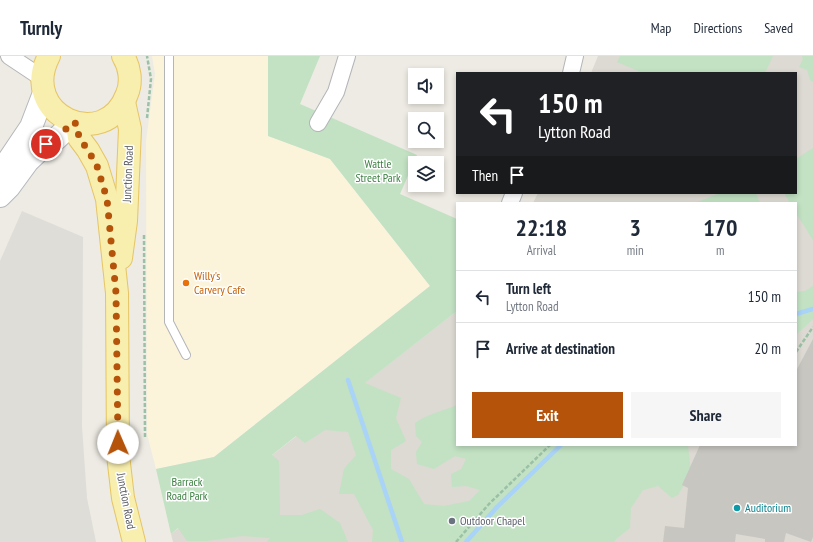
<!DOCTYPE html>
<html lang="en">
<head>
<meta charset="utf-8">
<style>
	:root { --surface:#fff; --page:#f6f6f7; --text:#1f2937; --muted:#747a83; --line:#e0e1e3; --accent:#b45309 }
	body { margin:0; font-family:"PT Sans Narrow",sans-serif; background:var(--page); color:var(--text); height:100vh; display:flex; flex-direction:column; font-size:15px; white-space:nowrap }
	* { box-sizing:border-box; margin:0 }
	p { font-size:13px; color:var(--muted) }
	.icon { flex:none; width:22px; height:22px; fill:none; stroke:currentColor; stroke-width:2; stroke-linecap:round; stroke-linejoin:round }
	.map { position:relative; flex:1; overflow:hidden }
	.panel { position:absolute; left:456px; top:146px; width:341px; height:244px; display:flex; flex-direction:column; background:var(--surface); border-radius:0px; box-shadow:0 2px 6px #0003 }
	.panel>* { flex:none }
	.top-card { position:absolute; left:456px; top:16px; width:341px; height:122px; border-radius:0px; box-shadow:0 2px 6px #0003; background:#202124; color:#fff; overflow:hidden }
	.buttons { position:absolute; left:408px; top:12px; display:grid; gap:8px }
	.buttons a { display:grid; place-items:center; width:36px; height:36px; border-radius:0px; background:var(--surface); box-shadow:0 2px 6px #0003; font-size:20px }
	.pin { position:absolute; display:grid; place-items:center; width:34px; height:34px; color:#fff; margin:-17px; border:2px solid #fff; border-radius:50%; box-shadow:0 1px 4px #0007 }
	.me { position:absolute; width:44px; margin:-22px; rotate:359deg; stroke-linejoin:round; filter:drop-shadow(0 0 3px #0008) }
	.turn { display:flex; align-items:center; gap:14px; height:84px; padding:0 16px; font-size:18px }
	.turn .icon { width:52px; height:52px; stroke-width:2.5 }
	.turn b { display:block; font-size:28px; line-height:34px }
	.then { display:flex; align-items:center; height:38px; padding:0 16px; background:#0003; gap:8px; font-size:15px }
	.eta { display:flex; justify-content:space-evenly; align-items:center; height:68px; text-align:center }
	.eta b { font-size:24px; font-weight:800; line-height:28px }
	.button { display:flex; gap:8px; margin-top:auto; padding:8px 16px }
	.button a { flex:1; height:46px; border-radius:0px; background:var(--accent); color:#fff; font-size:16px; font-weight:800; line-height:46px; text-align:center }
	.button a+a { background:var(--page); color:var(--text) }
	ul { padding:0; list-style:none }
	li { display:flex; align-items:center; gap:12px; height:52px; padding:0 16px; border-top:1px solid var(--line) }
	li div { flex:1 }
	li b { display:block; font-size:15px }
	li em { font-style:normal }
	header { display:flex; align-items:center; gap:24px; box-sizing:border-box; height:56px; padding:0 20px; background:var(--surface); border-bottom:1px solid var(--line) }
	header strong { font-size:19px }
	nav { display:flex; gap:22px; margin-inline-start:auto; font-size:14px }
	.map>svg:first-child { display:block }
	.commercial { fill:#fbf4db }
	.industrial { fill:#deddd8 }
	.education { fill:#dcdad2 }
	.green { fill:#c2e2c3 }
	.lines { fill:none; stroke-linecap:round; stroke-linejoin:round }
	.stream { stroke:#a9d3f7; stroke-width:4.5 }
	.building { fill:#c8c6c0 }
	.lane-casing { stroke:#b4b5b9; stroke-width:10 }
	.street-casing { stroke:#b4b5b9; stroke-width:18 }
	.secondary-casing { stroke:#b5b7bc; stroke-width:24 }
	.primary-casing { stroke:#e5c565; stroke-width:24 }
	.path { stroke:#9ac0a6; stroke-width:2.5; stroke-dasharray:4 2; stroke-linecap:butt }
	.lane { stroke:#fff; stroke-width:8 }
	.street { stroke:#fff; stroke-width:16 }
	.secondary { stroke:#fff; stroke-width:22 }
	.primary { stroke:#f8eeae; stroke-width:22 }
	.route { stroke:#b45309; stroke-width:7; stroke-dasharray:0 12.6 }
	.food-dot { fill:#e8710a; stroke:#fff; stroke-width:1.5 }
	.culture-dot { fill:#0f9aa8; stroke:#fff; stroke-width:1.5 }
	.worship-dot { fill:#6b7280; stroke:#fff; stroke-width:1.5 }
	.labels { text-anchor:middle; stroke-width:3; stroke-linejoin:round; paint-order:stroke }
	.park-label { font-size:12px; fill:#3c8142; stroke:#fff }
	.street-label { font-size:12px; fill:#5b5e63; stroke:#fff }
	.food-label { font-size:12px; fill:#c56008; stroke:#fff; text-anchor:start }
	.culture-label { font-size:12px; fill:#0d838f; stroke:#fff; text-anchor:start }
	.worship-label { font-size:12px; fill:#5b616d; stroke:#fff; text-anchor:start }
</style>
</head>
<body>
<header>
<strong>Turnly</strong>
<nav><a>Map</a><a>Directions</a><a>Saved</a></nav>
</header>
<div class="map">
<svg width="813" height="486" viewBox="0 0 813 486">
	<rect width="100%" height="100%" fill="#edebe3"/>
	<polygon class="commercial" points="152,0 268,0 269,80 330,103 430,230 214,401 156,413 147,378 146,85 155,18"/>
	<polygon class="industrial" points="22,155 83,181 82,371 87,442 96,486 0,486 0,205"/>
	<polygon class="education" points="598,0 813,0 813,486 173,486 171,478 457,255 457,389 796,389 796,147 533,147 538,137 796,137 796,17 591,17"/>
	<g class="green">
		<path d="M 268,0 L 320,0 L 300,48 L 417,99 L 400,138 L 457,163 L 457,255 L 365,327 L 401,342 L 396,362 L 406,385 L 391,394 L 391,413 L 409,423 L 424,448 L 444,450 L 469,445 L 480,434 L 466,430 L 452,431 L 451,418 L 461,413 L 466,403 L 455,400 L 434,413 L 417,408 L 416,396 L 422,386 L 416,380 L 415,367 C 427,358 443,355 457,349 L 457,389 L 688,389 L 691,417 L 678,439 L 672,442 L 658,430 L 643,434 L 631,452 L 630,472 L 616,483 L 614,486 L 372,486 L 373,474 L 354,438 L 339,438 L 344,413 L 356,399 L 348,376 L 325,374 L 305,387 L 296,380 L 272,399 L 279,405 L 280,459 L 302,459 L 320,453 L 340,467 L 348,486 L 267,486 L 270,482 L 242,480 L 206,485 L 187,485 L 178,472 L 171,478 L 156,413 L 214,401 L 430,230 L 330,103 L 268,80 Z"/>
		<polygon points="620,0 773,0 765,17 643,17 617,6"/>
		<polygon points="802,0 813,0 813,26 810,24 807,14 799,11 803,3"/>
		<polygon points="813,92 813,184 796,157 796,147 790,147 784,137 796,137 796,103"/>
		<polygon points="720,137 756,137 760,147 695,147"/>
		<polygon points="813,230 813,263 796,279 796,236 805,235"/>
	</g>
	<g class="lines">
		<g class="stream">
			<polyline points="796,258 813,253"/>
			<polyline points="348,324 402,486"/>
			<polyline points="466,486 497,451 561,389"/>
		</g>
	</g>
	<polygon class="building" points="813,283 813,481 811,486 786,477 784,486 765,486 765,483 736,478 735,486 663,486 665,470 684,472 688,432 682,429 700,389 796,389 796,315"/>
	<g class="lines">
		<g class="lane-casing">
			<polyline id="lane" points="169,0 169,266 186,299"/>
		</g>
		<g class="street-casing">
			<g id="street">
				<polyline points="9,0 42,22"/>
				<polyline points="571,17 575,0"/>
				<polyline points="318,67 336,36 347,0"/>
				<polyline points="510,147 514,137"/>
			</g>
		</g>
		<g class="secondary-casing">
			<g id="secondary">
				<polyline points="0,117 31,71 44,37"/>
				<polyline points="0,140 9,131 28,105 46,88 56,83 73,67"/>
			</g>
		</g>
		<g class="primary-casing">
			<g id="primary">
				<path d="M 49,0 C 18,59 105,98 127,38 C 132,26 130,11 123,0"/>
				<polyline points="77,68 79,82 88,94 97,110 107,143 117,237 118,399 123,442 134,486"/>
				<polyline points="121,202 126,165 130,73 124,46"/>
			</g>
		</g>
		<g class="path">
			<polyline points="147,62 151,23 147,0"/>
			<polyline points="144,179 145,382"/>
			<polyline points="796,296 813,271"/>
			<polyline points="456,486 489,448 550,389"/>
		</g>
		<use href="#lane" class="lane"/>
		<use href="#street" class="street"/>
		<use href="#secondary" class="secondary"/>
		<use href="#primary" class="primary"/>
	</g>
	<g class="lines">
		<polyline class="route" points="46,88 56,83 73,66 77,68 79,82 88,94 97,110 107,143 116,237 118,387"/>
	</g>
	<circle class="food-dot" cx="186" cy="227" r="4"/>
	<circle class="culture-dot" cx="737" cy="452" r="4"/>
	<circle class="worship-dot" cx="452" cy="465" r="4"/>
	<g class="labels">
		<g class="park-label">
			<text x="378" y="112">Wattle<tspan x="378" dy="14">Street Park</tspan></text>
			<text x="187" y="430">Barrack<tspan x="187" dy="14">Road Park</tspan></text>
		</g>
		<g class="street-label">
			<text transform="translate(128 118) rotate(-88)" y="4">Junction Road</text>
			<text transform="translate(126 445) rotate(79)" y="4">Junction Road</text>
		</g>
		<g class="food-label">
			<text x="194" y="224">Willy's<tspan x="194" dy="14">Carvery Cafe</tspan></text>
		</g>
		<g class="culture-label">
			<text x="745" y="456">Auditorium</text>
		</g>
		<g class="worship-label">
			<text x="460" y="469">Outdoor Chapel</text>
		</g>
	</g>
</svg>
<div class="buttons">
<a><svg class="icon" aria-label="sound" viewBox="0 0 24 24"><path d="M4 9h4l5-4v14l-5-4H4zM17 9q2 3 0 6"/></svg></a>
<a><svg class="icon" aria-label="search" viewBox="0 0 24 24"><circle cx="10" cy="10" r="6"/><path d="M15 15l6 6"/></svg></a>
<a><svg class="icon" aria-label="layers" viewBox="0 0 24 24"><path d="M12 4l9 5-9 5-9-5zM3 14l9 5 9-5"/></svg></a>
</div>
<div class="pin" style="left:46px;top:88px;background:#d93025"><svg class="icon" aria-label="arrive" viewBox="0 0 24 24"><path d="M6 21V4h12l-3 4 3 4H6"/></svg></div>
<svg class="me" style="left:118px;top:387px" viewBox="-20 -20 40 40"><circle r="19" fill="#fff"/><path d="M0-13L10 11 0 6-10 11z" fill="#b45309"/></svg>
<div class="top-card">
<div class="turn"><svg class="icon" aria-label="left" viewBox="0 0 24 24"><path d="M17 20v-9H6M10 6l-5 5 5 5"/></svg><div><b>150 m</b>Lytton Road</div></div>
<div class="then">Then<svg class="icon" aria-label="arrive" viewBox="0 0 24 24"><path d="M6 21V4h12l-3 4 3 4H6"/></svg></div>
</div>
<section class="panel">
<div class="eta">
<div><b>22:18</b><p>Arrival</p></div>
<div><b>3</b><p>min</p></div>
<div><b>170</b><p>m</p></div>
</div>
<ul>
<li><svg class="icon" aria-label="left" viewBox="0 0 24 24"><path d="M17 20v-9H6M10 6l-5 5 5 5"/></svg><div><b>Turn left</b><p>Lytton Road</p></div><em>150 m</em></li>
<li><svg class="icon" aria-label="arrive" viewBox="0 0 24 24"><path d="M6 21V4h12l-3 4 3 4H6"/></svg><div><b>Arrive at destination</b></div><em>20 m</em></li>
</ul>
<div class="button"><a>Exit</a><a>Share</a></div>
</section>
</div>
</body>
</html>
